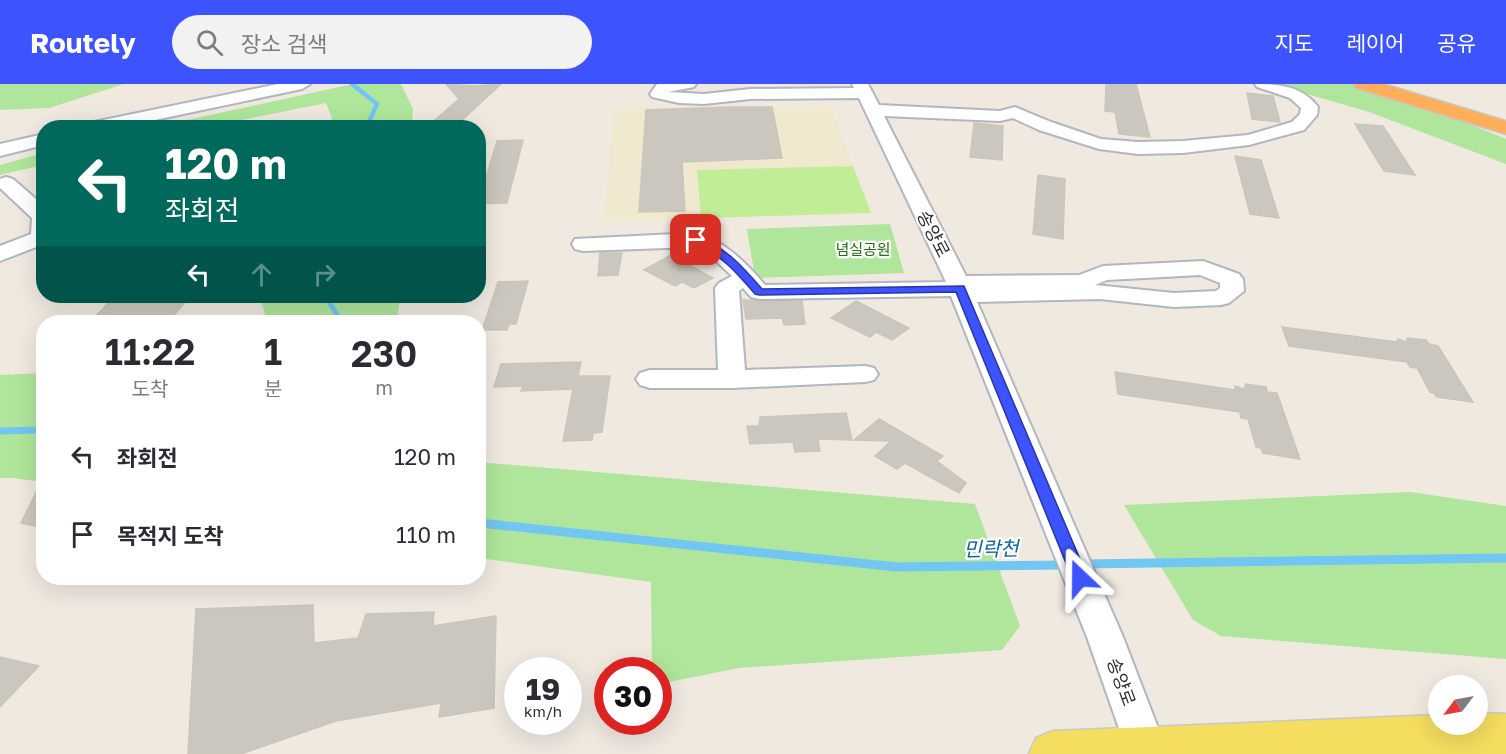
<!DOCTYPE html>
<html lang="ko">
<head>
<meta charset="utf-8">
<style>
	:root { --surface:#fff; --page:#f2f2f3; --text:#2b2b33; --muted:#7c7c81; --accent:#3d53fe }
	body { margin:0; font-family:"Golos Text","Noto Sans KR",sans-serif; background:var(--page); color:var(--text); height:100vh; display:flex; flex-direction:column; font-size:22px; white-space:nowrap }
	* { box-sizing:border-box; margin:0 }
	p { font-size:20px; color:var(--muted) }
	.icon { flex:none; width:33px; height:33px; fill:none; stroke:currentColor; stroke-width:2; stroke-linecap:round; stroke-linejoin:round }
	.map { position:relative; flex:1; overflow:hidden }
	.drawer { position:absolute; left:36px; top:231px; width:450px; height:270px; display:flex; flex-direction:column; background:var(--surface); border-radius:24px; box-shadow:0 6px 24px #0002 }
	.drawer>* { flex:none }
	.guide { position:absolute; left:36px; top:36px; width:450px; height:183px; border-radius:24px; box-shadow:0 6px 24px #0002; background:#00695c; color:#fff; overflow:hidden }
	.needle { width:39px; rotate:238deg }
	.fabs { position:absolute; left:1428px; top:591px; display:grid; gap:12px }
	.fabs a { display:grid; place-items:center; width:60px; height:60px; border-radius:50%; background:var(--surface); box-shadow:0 6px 24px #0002; font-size:30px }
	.speed { position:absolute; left:504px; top:573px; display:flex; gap:12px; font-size:30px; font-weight:700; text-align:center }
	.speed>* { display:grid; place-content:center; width:78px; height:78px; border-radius:50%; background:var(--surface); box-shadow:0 6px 24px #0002; line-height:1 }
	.speed small { font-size:15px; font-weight:400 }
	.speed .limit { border:9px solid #d22; background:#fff; color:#111 }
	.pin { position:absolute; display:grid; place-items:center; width:51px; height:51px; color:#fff; margin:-26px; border-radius:12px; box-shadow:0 3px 9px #0006 }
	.me { position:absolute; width:66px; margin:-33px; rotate:337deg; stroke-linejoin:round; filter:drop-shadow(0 0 4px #0008) }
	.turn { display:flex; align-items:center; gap:21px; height:126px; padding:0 30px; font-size:27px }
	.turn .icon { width:78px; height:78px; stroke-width:2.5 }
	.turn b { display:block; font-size:42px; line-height:51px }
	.lanes { display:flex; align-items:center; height:57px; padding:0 30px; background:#0003; justify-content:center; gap:30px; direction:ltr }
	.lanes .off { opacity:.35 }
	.eta { display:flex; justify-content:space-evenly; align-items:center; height:102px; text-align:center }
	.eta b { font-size:36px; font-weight:600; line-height:42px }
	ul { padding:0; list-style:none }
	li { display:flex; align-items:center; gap:18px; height:78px; padding:0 30px }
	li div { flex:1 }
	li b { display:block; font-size:22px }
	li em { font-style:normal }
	header { display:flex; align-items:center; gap:36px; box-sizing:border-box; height:84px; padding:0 30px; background:var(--accent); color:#fff }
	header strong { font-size:28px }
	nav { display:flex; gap:33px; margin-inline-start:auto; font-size:21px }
	.search { width:420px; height:54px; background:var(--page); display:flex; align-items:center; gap:15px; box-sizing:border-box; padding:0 21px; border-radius:33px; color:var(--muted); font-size:22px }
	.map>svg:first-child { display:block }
	.education { fill:#f0e8cf }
	.green { fill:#afe69b }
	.pitch { fill:#c2ed97 }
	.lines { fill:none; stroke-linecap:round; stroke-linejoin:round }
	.stream-far3 { stroke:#71c6f2; stroke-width:4.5 }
	.stream-far2 { stroke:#71c6f2; stroke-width:5 }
	.stream-far1 { stroke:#71c6f2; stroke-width:7 }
	.stream { stroke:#71c6f2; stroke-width:9 }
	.building { fill:#cbc7be; stroke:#cbc6b9; stroke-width:1.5 }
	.minor-casing { stroke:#b3b5c1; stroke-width:4 }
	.major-casing { stroke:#c8c8c8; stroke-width:3 }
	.highway-casing { stroke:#c8c8c8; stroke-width:3 }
	.minor { fill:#fff; fill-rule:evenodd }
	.major { fill:#f5dd5f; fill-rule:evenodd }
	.highway { fill:#ffae5a; fill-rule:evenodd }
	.route { fill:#3d53fe; stroke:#2836a5; stroke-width:1.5 }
	.labels { text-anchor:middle; stroke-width:4.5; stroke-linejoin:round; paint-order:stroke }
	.far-park-label { font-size:15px; fill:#246e19; stroke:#fff }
	.street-label { font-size:18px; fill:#2d2d2d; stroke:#fff }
	.water-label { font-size:20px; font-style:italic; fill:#0a64a4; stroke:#fff }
</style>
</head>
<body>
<header>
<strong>Routely</strong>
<div class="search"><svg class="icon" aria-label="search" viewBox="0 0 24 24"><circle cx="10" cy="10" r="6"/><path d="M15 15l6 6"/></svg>장소 검색</div>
<nav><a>지도</a><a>레이어</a><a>공유</a></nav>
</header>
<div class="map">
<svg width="1506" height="670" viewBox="0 0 1506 670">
	<rect width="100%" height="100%" fill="#efe9e0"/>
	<polygon class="education" points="614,23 831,23 871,129 604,137"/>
	<g class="green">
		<polygon points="0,0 124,0 49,24 0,26"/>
		<polygon points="353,0 401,0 413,25 412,43 325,43 332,34 326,19 206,43 155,43"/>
		<polygon points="1273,0 1368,0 1399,11 1506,55 1506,80 1369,28"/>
		<polygon points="43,69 43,81 0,91 0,81"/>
		<polygon points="890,140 904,189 755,194 747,145"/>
		<polygon points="260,212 400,212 397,238 267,238"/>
		<polygon points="43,289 43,398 13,394 0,394 0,291"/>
		<polygon points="479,378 975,420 1020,542 1002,566 739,584 659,600 658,586 652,586 651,498 479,474"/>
		<polygon points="1410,408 1506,422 1506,575 1221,552 1193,536 1124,421"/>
	</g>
	<polygon class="pitch" points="853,82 871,129 701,134 697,86"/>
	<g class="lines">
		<polyline class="stream-far3" points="352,0 377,20 366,44"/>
		<polyline class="stream-far2" points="325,212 342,238"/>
		<g class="stream-far1">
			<polyline points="0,347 44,346"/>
			<polyline points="478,439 494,441"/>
		</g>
		<g class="stream">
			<polyline points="480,439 897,483 1065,481"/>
			<polyline points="1085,480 1506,474"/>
		</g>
	</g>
	<g class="building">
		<polygon points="446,0 474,2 501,0 460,38 435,36 459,15"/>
		<polygon points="1106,0 1136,0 1150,53 1119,50 1115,28 1105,27"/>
		<polygon points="1247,9 1273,12 1280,38 1252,35"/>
		<polygon points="726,23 772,23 782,74 682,78 685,127 639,128 646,26"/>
		<polygon points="974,39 1003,42 1002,76 970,73"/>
		<polygon points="1355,40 1383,42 1415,91 1384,87"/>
		<polygon points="523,56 507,119 478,120 497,57"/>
		<polygon points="1235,72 1261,76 1279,134 1250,130"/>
		<polygon points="1038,91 1065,95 1063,155 1033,150"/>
		<polygon points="600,169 622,169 618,191 598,192"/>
		<polygon points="671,171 713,194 694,204 682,198 675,202 644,186"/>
		<polygon points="528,197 516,240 509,240 507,246 482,246 498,198"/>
		<polygon points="111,216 187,216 168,238 117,238 120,235 93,235"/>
		<polygon points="743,216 802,217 805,240 784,241 782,234 746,235"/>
		<polygon points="856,217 909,244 892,256 876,248 870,253 831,234"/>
		<polygon points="1282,243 1397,258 1398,255 1407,258 1407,254 1426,256 1429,260 1438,262 1473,318 1437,313 1434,309 1430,308 1417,284 1410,283 1407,278 1289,262"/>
		<polygon points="581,278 578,292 610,292 602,348 593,349 592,356 563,357 573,305 521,307 523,302 494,303 501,280"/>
		<polygon points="1115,288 1235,306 1235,302 1244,305 1246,300 1266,303 1267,308 1277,309 1300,375 1263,369 1261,364 1256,363 1248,335 1241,334 1240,328 1118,310"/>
		<polygon points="846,329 852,356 818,355 820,367 795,368 793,358 750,360 747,342 759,342 760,333"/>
		<polygon points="879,335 943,372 937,377 966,399 959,409 905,379 897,385 875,372 891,357 854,356"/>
		<polygon points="44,392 44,444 21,439"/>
		<polygon points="313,521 314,559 358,554 366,530 434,528 433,542 496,532 494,624 439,633 441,619 336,637 241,670 188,670 196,525"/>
		<polygon points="0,573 39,582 0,623"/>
	</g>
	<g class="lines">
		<g class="minor-casing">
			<g id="minor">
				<polygon points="278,0 310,0 302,5 117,44 81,44 89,39"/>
				<path d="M 657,0 L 696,0 L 694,3 L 668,8 L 704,10 L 750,5 L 854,4 L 852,0 L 868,0 L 879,21 L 1000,27 L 1015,23 L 1051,38 L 1101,55 L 1138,58 L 1183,57 L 1248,51 L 1292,38 L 1300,30 L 1301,24 L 1290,14 L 1257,3 L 1255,0 C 1279,0 1303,2 1318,23 L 1317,31 L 1304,46 L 1249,61 L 1183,69 L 1138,70 L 1099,65 L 1039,46 L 1013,34 L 1000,37 L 884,32 L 966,192 L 1079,191 L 1103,182 L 1203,177 L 1239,190 L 1243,195 L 1244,207 L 1229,219 L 1221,221 L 1174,223 L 1100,215 L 977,218 L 1123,553 L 1168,670 L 1128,670 L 1087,553 L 951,212 L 759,215 L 751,213 L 743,204 L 739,207 L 745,286 L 865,282 L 874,284 L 878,290 L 874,296 L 865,298 L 732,304 L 650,304 L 640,301 L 636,295 L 640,289 L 650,286 L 718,286 L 715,204 L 719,199 L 732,192 L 715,176 L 693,163 L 583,167 L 575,165 L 572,160 L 575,155 L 696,149 C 725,157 746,179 765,201 L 946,198 L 859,14 L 750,15 L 704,20 L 679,19 L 652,13 L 650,10 ZM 1200,191 L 1220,199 L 1220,204 L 1216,207 L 1174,209 L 1095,201 L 1107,196 Z"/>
				<polygon points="44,50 44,61 0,72 0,60"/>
				<polygon points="6,93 13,95 44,122 44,160 0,177 0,162 31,150 32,134 0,104 0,95"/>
			</g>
		</g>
		<g class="major-casing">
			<polygon id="major" points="1478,629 1506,630 1506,670 1029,670 1036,654 1053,647 1438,631 1438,640 1478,640"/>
		</g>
		<g class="highway-casing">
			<polygon id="highway" points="1354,0 1383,0 1506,37 1506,50 1356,4"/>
		</g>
		<use href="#minor" class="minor"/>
		<use href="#major" class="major"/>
		<use href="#highway" class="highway"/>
	</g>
	<path class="route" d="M 696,153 C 724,161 743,183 762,205 L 964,202 L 1088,494 L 1086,499 L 1080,500 L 1074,499 L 1072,494 L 956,208 L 759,211 L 755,210 C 737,189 719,168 692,159 L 692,154 Z"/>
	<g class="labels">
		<g class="far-park-label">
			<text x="863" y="171">념실공원</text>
		</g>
		<g class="street-label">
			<text transform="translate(933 150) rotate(63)" y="6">송양로</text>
			<text transform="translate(1121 598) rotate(70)" y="6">송양로</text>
		</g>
		<g class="water-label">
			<text transform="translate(991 465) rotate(-1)" y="7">민락천</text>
		</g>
	</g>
</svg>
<div class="fabs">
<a><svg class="needle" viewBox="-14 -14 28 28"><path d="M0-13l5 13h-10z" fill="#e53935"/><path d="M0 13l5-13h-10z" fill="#7c7c81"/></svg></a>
</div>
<div class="speed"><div>19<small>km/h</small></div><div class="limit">30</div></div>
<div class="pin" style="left:696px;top:156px;background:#d93025"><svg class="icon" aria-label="arrive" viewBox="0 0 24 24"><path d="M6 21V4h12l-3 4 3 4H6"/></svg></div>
<svg class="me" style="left:1080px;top:494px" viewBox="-20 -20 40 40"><path d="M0-17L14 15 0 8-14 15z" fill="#3d53fe" stroke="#fff" stroke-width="4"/></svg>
<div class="guide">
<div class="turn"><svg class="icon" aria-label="left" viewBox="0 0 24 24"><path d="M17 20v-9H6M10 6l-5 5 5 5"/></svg><div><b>120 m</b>좌회전</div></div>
<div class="lanes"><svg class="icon" aria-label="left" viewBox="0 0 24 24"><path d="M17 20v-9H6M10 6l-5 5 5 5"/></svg><svg class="icon off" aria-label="ahead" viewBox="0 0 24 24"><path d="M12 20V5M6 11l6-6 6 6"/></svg><svg class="icon off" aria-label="right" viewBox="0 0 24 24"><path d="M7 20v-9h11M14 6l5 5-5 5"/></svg></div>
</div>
<section class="drawer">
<div class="eta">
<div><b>11:22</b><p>도착</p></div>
<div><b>1</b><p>분</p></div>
<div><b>230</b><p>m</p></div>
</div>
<ul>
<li><svg class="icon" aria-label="left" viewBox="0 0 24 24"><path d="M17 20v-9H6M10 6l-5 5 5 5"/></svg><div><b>좌회전</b></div><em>120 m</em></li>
<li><svg class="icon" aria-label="arrive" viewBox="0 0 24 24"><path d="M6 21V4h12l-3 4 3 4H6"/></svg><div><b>목적지 도착</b></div><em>110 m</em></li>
</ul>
</section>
</div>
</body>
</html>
